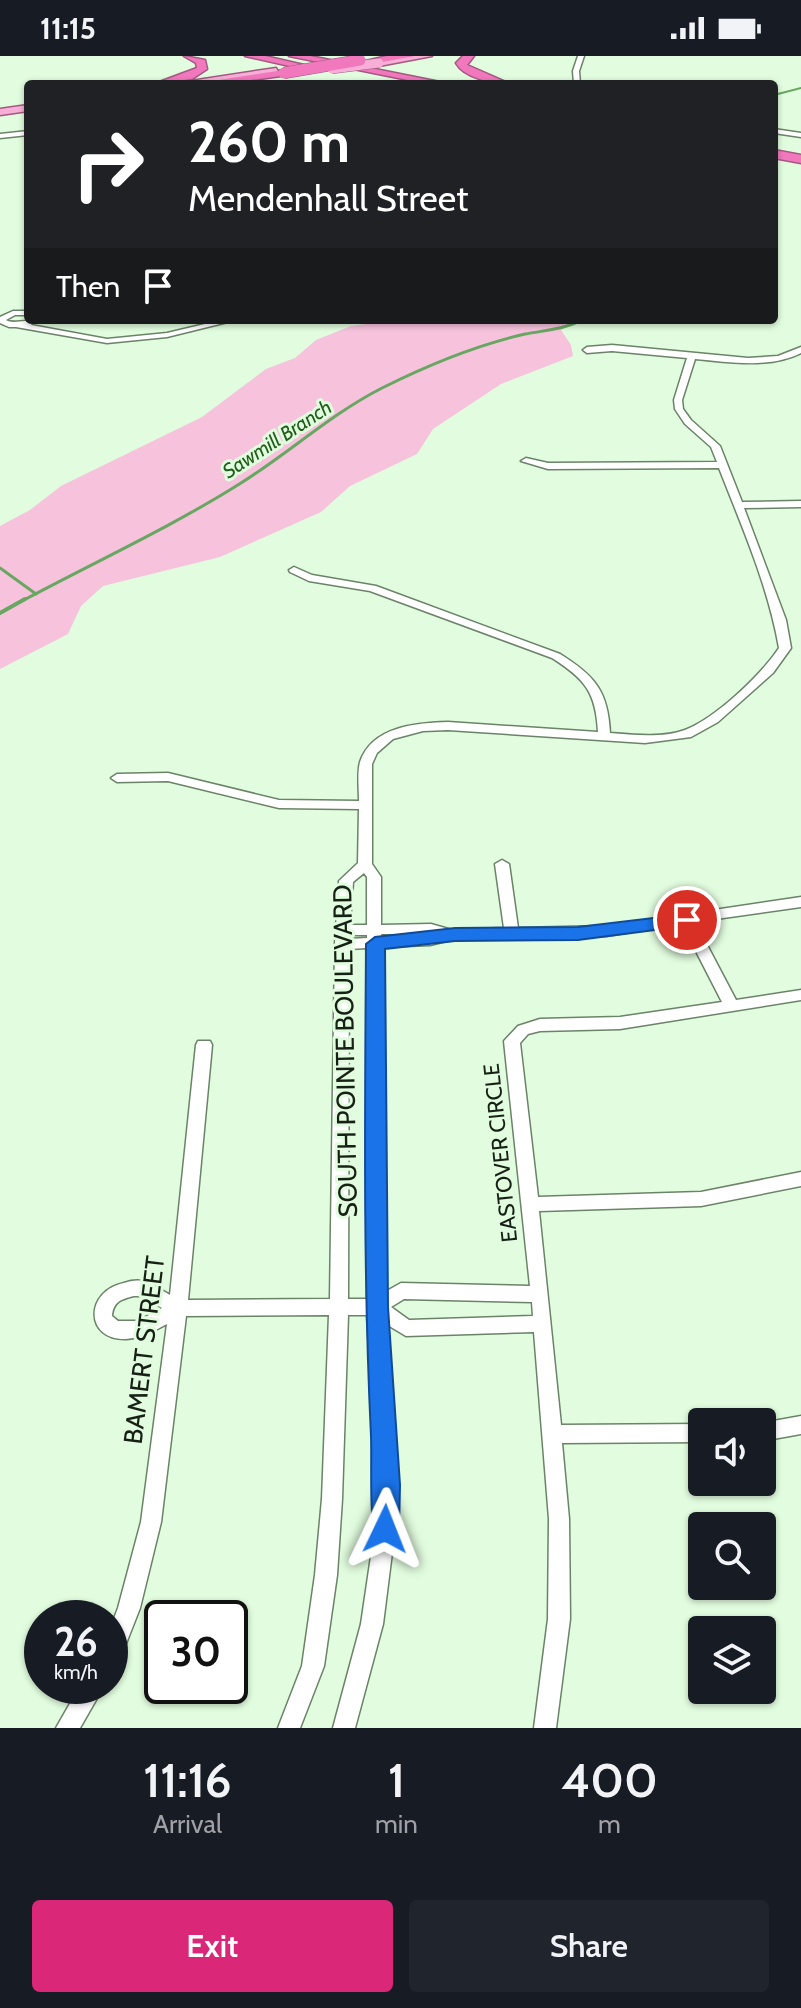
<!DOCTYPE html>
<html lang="en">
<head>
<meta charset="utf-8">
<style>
	:root { --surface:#171b24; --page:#20242c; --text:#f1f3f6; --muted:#9ea1a6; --accent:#db2777 }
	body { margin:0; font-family:Cabin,sans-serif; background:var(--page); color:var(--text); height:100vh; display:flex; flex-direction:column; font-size:30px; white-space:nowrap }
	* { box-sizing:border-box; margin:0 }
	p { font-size:26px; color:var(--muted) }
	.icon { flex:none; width:44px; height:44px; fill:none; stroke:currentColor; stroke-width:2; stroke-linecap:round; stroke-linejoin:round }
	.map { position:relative; height:1672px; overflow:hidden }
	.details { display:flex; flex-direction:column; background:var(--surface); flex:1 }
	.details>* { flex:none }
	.banner { position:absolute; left:24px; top:24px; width:754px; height:244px; border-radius:8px; box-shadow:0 2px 6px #0004; background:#202124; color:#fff; overflow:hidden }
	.tools { position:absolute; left:688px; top:1352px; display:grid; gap:16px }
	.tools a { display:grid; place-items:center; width:88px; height:88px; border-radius:8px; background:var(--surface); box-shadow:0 2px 6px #0004; font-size:40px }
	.speed { position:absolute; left:24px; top:1544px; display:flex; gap:16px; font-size:40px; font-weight:700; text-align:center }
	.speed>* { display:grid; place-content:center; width:104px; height:104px; border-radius:50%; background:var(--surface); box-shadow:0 2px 6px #0004; line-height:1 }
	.speed small { font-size:20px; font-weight:400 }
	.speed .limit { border:4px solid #111; border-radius:12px; background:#fff; color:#111 }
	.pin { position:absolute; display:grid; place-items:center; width:68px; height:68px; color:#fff; margin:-34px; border:4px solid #fff; border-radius:50%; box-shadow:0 2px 8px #0007 }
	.me { position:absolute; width:88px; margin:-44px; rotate:2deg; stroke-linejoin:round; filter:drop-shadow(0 0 6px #0008) }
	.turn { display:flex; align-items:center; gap:28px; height:168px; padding:0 32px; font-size:36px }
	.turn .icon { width:104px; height:104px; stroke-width:2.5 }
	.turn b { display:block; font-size:56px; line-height:68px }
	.then { display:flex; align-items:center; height:76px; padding:0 32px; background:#0003; gap:16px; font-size:30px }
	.eta { display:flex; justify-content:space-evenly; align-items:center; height:136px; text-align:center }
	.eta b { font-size:48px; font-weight:600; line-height:56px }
	.action { display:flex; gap:16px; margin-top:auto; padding:16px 32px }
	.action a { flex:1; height:92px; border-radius:8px; background:var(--accent); color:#fff; font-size:32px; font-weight:600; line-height:92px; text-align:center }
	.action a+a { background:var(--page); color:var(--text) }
	.status { display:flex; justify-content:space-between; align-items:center; height:56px; padding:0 40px; background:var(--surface); direction:ltr }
	.status svg { height:22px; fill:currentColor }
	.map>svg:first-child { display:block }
	.green { fill:#f6c2dc }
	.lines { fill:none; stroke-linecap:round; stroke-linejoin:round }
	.stream-far2 { stroke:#68a761; stroke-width:2 }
	.stream-far1 { stroke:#68a761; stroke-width:3 }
	.stream { stroke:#68a761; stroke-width:4 }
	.street-casing { stroke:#6b8368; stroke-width:3 }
	.primary-casing { stroke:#a55982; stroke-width:3 }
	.highway-casing { stroke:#a55982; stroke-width:3 }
	.street { fill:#fff; fill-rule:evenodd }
	.primary { fill:#f7aed7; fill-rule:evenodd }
	.highway { fill:#f278bd; fill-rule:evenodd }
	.primary-bridge-casing { stroke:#a55982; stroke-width:10; stroke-linecap:butt }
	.highway-bridge-casing { stroke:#a55982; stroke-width:12; stroke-linecap:butt }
	.primary-bridge { stroke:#f7aed7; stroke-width:9 }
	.highway-bridge { stroke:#f278bd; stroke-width:11 }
	.route { fill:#1a73e8; stroke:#114b97; stroke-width:2 }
	.labels { text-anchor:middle; stroke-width:6; stroke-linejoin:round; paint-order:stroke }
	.far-water-label { font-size:20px; font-style:italic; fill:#1f5d19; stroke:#e1fcde }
	.street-label { font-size:22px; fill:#172015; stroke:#e1fcde }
	.near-street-label { font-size:26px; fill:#172015; stroke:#e1fcde }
</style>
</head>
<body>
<div class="status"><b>11:15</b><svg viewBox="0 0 49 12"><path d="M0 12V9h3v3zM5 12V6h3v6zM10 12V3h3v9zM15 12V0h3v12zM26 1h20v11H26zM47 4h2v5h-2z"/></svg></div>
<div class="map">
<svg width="801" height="1672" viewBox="0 0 801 1672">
	<rect width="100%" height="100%" fill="#e1fcde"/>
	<polygon class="green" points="397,264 583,264 561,274 571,289 573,300 501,328 433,373 417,398 350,430 321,456 220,501 103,530 81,550 68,578 0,613 0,470 30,454 61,430 202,361 266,313 295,302 316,284 351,270"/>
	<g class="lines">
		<polyline class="stream-far2" points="774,39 801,32"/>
		<g class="stream-far1">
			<polyline points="0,512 36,538"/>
			<path d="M 22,545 C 93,507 173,470 241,427 C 289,397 331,358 382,332 C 426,310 477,289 525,278 C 547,274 561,274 583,264"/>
		</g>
		<polyline class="stream" points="0,557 25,543"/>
		<g class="street-casing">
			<g id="street">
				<polygon points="578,0 584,0 579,15 580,28 574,28 573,15"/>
				<polygon points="774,73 801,77 801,81 774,77"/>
				<polygon points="28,75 28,79 0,82 0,78"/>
				<path d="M 13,255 L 28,255 L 28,259 L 15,259 L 6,264 C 14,269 25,262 32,267 L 31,269 L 107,283 L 167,277 L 222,264 L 236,264 L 167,281 L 107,287 L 16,271 L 9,271 L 0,267 L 0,261 Z"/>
				<path d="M 612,289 L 748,302 L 778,300 L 801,291 L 801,297 C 769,313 730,306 695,303 L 682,344 L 683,353 L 691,364 L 720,390 L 742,446 L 801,445 L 801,451 L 744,452 L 786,564 L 791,592 L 773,617 L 718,666 L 691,681 L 645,687 L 448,674 L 423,675 L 393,683 L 377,697 L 372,708 L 372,808 L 381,821 L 381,869 L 431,868 L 452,874 L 504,872 L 495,808 L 502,804 L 509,808 L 518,872 L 606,870 L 801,841 L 801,851 L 695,866 L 736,944 L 801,934 L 801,944 L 620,973 L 540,975 L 528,978 L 520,987 L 538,1141 L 701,1136 L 801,1116 L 801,1130 L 701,1150 L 539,1155 L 561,1369 L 702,1368 L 702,1386 L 562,1387 L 569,1463 L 570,1563 L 556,1672 L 534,1672 L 548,1563 L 549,1463 L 534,1276 L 406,1280 L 386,1268 L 397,1429 L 395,1473 L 383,1568 L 355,1672 L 333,1672 L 361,1568 L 375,1473 L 377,1429 L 367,1259 L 348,1259 L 342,1443 L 337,1519 L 324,1610 L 300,1672 L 278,1672 L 302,1610 L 315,1519 L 322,1443 L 329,1259 L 186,1260 L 161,1466 L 140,1552 L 118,1608 L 110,1611 L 110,1573 L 118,1552 L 141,1466 L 167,1268 C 154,1275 141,1282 126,1283 C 84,1284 85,1235 124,1227 C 130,1225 136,1224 142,1225 C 152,1227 161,1234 170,1239 L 196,989 L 198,985 L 210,985 L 212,989 L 188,1244 L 330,1243 L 335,888 L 339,825 L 358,807 L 359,753 L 279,752 L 168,725 L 117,726 L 111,722 L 117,718 L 168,717 L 279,744 L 359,745 C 359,733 357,718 360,706 C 372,670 417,667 448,666 L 598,676 C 596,636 585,623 552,602 L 370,535 L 309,525 L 290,516 L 289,514 L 294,511 L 312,519 L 376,530 L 560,598 C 595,620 608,635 610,677 C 634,679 663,682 685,674 C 716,662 761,619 779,592 C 768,529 742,471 719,412 L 548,413 L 521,405 L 526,402 L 548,407 L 717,406 L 711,391 L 685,368 L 675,353 L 674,344 L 687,302 L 612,295 L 587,297 L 583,294 L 587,291 ZM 364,817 L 367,821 L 367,869 L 350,869 L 353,826 ZM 682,868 L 722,946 L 620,961 L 540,963 L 518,970 L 504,985 L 530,1230 L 401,1227 L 385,1236 L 382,891 L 430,889 L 455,883 L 606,880 ZM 381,878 L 433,878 L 382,881 ZM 350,879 L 367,879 L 367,882 L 350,883 ZM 367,892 L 367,1243 L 348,1243 L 349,893 ZM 134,1240 L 140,1240 L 162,1252 L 138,1265 L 118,1265 L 112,1260 C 113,1246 121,1243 134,1240 ZM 404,1243 L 532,1246 L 533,1260 L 409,1264 L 391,1251 Z"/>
				<polygon points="801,1360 801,1378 762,1385 762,1367"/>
				<polygon points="80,1630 104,1630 80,1672 56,1672"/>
			</g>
		</g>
		<g class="primary-casing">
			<g id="primary">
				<polygon points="410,0 432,0 379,10 375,7"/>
				<polygon points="276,12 279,17 195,28 171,28"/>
				<polygon points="28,49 28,55 0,59 0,53"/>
			</g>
		</g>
		<g class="highway-casing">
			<g id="highway">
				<polygon points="184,0 205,4 207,13 192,23 154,28 197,12 196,7"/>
				<polygon points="245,0 265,0 317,12 312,15"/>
				<polygon points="289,0 310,0 450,28 428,28"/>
				<polygon points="387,0 415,0 371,8 366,5"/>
				<path d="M 463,0 L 474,0 L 467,9 L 510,28 C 494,28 464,22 456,7 Z"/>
				<polygon points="284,14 289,17 288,19 222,28 193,28"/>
				<polygon points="774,94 801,99 801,107 774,102"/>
			</g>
		</g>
		<use href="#street" class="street"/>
		<use href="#primary" class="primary"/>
		<use href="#highway" class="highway"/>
		<g class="primary-bridge-casing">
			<polyline id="primary-bridge" points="332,13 379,7"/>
		</g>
		<g class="highway-bridge-casing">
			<polyline id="highway-bridge" points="284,17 360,4"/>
		</g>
		<use href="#primary-bridge" class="primary-bridge"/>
		<use href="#highway-bridge" class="highway-bridge"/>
	</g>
	<path class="route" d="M 687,858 L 693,860 L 696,864 L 693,869 L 578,884 L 455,885 L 385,893 L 388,1251 L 400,1429 L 399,1473 L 395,1482 L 385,1486 L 376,1482 C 369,1466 372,1403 371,1380 C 363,1216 365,1052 366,888 L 375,881 L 455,872 L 578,871 Z"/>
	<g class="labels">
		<g class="far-water-label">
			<text transform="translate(277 383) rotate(-33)" y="7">Sawmill Branch</text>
		</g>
		<g class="street-label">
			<text transform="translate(500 1097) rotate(-96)" y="8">EASTOVER CIRCLE</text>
		</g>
		<g class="near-street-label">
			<text transform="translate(345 995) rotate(-91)" y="9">SOUTH POINTE BOULEVARD</text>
			<text transform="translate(144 1294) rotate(-83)" y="9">BAMERT STREET</text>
		</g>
	</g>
</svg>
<div class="tools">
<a><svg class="icon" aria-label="sound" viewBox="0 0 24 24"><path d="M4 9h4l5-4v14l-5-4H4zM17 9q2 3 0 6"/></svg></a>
<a><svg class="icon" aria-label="search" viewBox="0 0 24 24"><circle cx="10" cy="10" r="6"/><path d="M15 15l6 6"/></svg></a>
<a><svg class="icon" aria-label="layers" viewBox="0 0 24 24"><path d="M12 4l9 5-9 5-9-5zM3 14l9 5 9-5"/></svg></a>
</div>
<div class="speed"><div>26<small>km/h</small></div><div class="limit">30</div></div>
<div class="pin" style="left:687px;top:864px;background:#d93025"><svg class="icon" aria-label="arrive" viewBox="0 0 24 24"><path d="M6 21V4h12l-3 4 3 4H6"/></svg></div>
<svg class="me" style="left:385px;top:1473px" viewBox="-20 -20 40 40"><path d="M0-17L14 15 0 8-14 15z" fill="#1a73e8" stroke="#fff" stroke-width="4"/></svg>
<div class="banner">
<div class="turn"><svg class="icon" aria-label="right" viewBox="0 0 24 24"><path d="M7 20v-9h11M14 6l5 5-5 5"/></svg><div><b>260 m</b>Mendenhall Street</div></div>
<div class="then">Then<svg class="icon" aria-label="arrive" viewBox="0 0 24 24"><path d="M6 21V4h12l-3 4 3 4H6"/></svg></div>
</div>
</div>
<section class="details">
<div class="eta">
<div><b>11:16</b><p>Arrival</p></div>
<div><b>1</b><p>min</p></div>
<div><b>400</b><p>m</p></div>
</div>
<div class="action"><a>Exit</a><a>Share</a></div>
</section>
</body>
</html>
